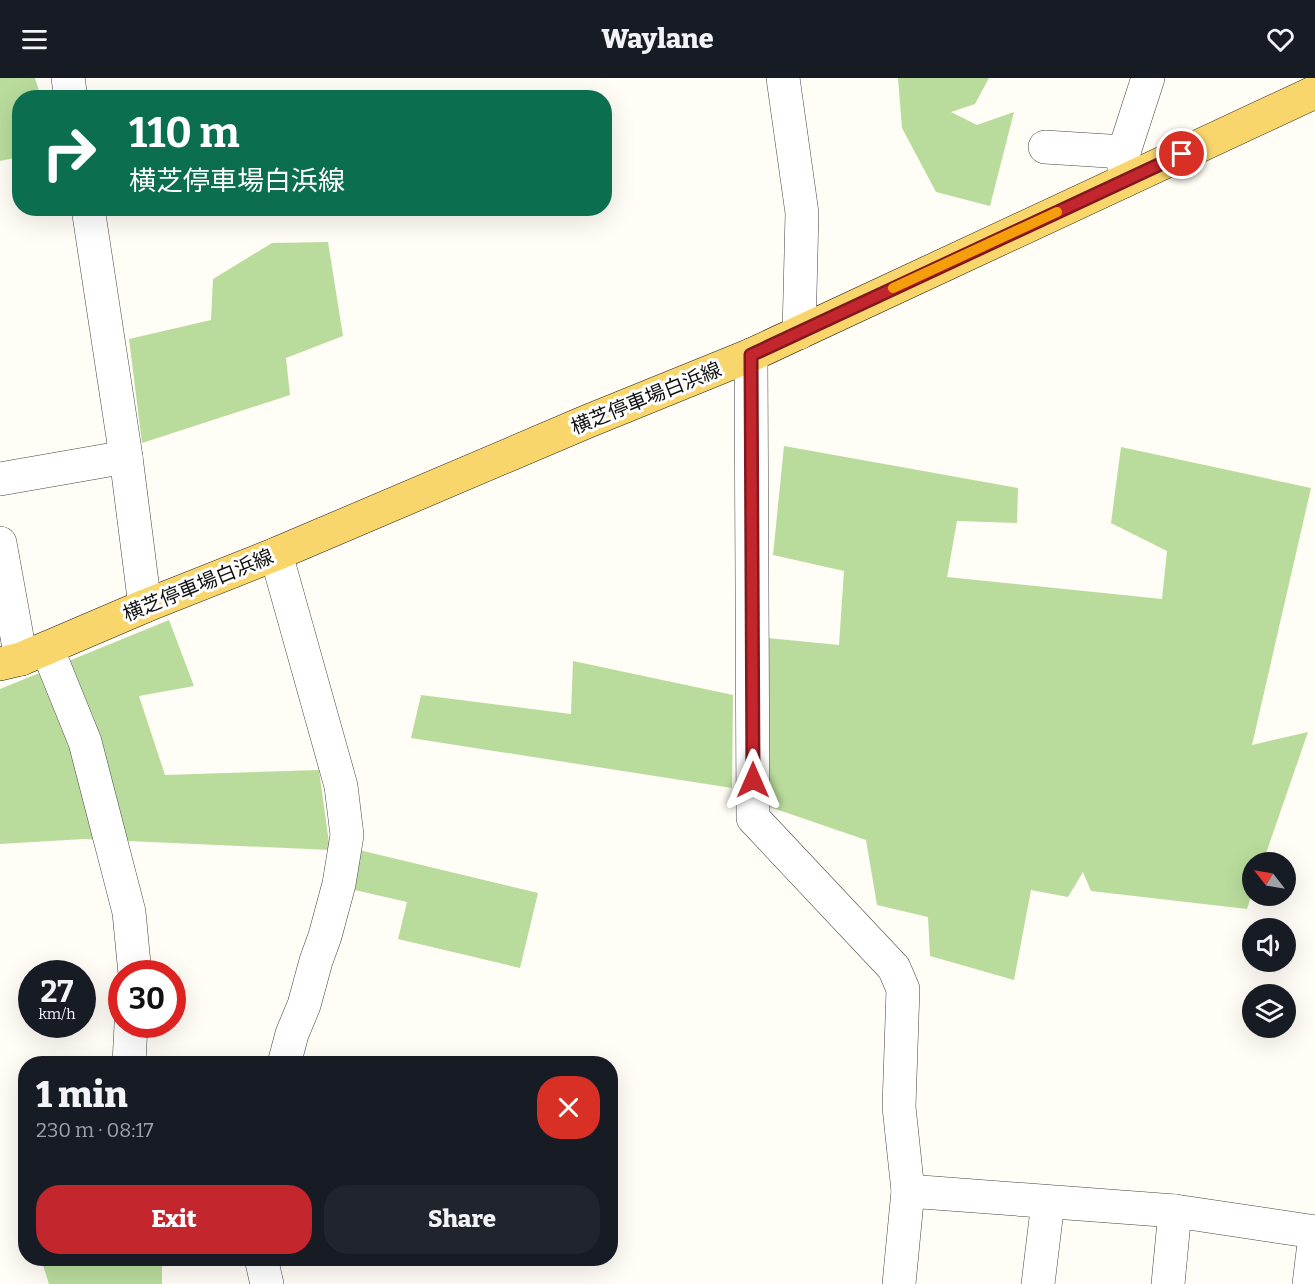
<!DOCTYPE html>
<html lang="en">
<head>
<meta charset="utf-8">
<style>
	:root { --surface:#171b24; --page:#20242c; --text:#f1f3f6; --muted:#9ea1a6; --accent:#c4262e }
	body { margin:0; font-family:Bitter,"Noto Sans JP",serif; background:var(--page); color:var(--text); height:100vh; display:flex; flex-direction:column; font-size:22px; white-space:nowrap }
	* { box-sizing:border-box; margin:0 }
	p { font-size:20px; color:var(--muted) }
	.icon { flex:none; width:33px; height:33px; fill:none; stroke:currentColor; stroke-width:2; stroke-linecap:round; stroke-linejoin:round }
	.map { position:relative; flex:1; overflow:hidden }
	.panel { position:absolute; left:18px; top:978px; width:600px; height:210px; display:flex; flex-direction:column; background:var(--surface); border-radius:24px; box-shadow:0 6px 24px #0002 }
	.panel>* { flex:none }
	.banner { position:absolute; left:12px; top:12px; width:600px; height:126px; border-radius:24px; box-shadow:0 6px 24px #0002; background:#0b6e4f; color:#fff; overflow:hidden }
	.needle { width:39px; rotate:301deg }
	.controls { position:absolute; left:1242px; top:774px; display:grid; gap:12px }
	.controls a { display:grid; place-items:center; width:54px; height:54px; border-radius:50%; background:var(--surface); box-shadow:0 6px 24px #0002; font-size:30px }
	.speed { position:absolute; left:18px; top:882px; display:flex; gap:12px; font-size:30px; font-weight:700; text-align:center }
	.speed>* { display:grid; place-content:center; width:78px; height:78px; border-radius:50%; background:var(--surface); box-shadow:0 6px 24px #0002; line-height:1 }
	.speed small { font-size:15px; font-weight:400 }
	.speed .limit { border:9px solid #d22; background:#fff; color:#111 }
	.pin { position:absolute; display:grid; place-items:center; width:51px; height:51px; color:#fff; margin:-26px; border:3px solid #fff; border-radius:50%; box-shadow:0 2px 6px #0007 }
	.me { position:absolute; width:66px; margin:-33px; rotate:0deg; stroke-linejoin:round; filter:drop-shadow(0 0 4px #0008) }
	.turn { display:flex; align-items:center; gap:21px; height:126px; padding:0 18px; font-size:27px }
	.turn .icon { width:78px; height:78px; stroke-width:2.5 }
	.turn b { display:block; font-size:42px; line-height:51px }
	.round { display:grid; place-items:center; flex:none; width:63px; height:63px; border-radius:24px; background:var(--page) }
	.headline { display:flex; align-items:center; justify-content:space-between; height:102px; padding:0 18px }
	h1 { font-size:36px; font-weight:800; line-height:45px }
	.primary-button { display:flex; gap:12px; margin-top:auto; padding:12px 18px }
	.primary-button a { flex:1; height:69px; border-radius:24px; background:var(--accent); color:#fff; font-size:24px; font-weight:800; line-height:69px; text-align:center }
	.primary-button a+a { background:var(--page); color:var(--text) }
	header { display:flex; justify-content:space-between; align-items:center; height:78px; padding:0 18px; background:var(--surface); font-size:27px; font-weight:800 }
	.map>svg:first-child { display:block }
	.forest { fill:#b9dc9c }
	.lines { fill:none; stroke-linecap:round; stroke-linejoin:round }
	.minor-casing { stroke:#444; stroke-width:34 }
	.major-casing { stroke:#222; stroke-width:34 }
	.minor { stroke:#fff; stroke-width:33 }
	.major { stroke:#f9d66b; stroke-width:33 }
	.route-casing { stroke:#7f191e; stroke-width:15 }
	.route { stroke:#c4262e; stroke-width:10 }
	.slow { stroke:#f59e0b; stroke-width:10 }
	.labels { text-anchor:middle; stroke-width:6; stroke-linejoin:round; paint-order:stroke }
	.street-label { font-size:20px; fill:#111; stroke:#fff }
</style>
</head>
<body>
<header><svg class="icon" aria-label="menu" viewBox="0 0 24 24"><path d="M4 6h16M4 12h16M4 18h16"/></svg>Waylane<svg class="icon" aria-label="heart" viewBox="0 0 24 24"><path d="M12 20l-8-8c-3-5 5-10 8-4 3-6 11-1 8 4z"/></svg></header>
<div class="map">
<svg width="1315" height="1206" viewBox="0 0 1315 1206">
	<rect width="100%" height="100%" fill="#fffdf5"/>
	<g class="forest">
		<polygon points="0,0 35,0 41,19 20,20 19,79 0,83"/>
		<polygon points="898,0 989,0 975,26 951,34 977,47 1014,34 990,128 936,114 902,50"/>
		<polygon points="328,164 343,258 286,280 290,317 142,365 129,261 211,242 213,201 272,165"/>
		<polygon points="784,368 1018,410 1017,445 957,443 947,499 1162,521 1167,473 1111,445 1121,369 1311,410 1252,667 1308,654 1263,784 1252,784 1252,815 1247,831 1091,813 1083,794 1068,819 1031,812 1014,902 930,878 928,839 877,827 866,762 767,728 768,560 839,567 844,493 773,477"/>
		<polygon points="169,542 194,608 139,618 165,697 319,692 330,772 84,761 0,766 0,611"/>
		<polygon points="573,583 733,617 732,710 411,660 421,617 571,636"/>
		<polygon points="355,771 538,815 520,890 398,861 407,824 346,810"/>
		<polygon points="41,1181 162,1181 162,1206 49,1206"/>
	</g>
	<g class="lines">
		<g class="minor-casing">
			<g id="minor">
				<polyline points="68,0 71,20"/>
				<polyline points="783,0 802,135 799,255"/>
				<polyline points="1045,69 1124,74"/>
				<polyline points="1124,103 1124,74 1148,0"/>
				<polyline points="88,130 126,379 145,528"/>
				<polyline points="751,277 753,740 894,890 903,911 899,1029 908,1113 899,1206"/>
				<polyline points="0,401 126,379"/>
				<polyline points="0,465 21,581"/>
				<polyline points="276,476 341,708 347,757 339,806 325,858 316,883 304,927 292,956 284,986"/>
				<polyline points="47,570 85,664 129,834 135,896"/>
				<polyline points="129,986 131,946"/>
				<polyline points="908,1113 1175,1133 1315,1154"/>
				<polyline points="261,1180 267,1206"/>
				<polyline points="1038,1206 1048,1124"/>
				<polyline points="1168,1206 1175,1133"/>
				<polyline points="1309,1206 1315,1157"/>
			</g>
		</g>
		<g class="major-casing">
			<polyline id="major" points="0,586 21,581 145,528 276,476 586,344 751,277 1315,14"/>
		</g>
		<use href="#minor" class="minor"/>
		<use href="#major" class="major"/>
	</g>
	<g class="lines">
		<g class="route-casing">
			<polyline id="route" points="753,702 751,277 1182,76"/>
		</g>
		<use href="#route" class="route"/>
		<polyline class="slow" points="893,210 1057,134"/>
	</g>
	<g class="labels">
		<g class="street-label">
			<text transform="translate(646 320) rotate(-22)" y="7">横芝停車場白浜線</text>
			<text transform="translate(198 507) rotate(-22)" y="7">横芝停車場白浜線</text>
		</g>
	</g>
</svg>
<div class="controls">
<a><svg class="needle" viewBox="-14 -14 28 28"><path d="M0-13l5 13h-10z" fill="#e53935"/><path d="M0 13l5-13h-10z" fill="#9ea1a6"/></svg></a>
<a><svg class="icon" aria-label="sound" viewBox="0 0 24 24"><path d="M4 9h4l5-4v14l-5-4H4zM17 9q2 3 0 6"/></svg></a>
<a><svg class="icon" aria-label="layers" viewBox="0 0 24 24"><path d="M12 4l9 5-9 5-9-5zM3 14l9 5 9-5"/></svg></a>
</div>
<div class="speed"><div>27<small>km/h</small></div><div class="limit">30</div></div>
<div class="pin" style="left:1182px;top:76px;background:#d93025"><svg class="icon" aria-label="arrive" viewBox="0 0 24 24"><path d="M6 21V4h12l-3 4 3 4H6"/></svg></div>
<svg class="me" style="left:753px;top:702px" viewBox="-20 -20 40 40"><path d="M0-17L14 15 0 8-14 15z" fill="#c4262e" stroke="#fff" stroke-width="4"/></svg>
<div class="banner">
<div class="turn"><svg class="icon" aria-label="right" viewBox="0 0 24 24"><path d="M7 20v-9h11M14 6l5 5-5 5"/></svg><div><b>110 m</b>横芝停車場白浜線</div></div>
</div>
<section class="panel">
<div class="headline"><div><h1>1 min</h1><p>230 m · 08:17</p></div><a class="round" style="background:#d93025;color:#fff"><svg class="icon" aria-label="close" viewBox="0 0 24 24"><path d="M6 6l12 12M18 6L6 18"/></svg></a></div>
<div class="primary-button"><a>Exit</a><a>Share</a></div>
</section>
</div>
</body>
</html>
